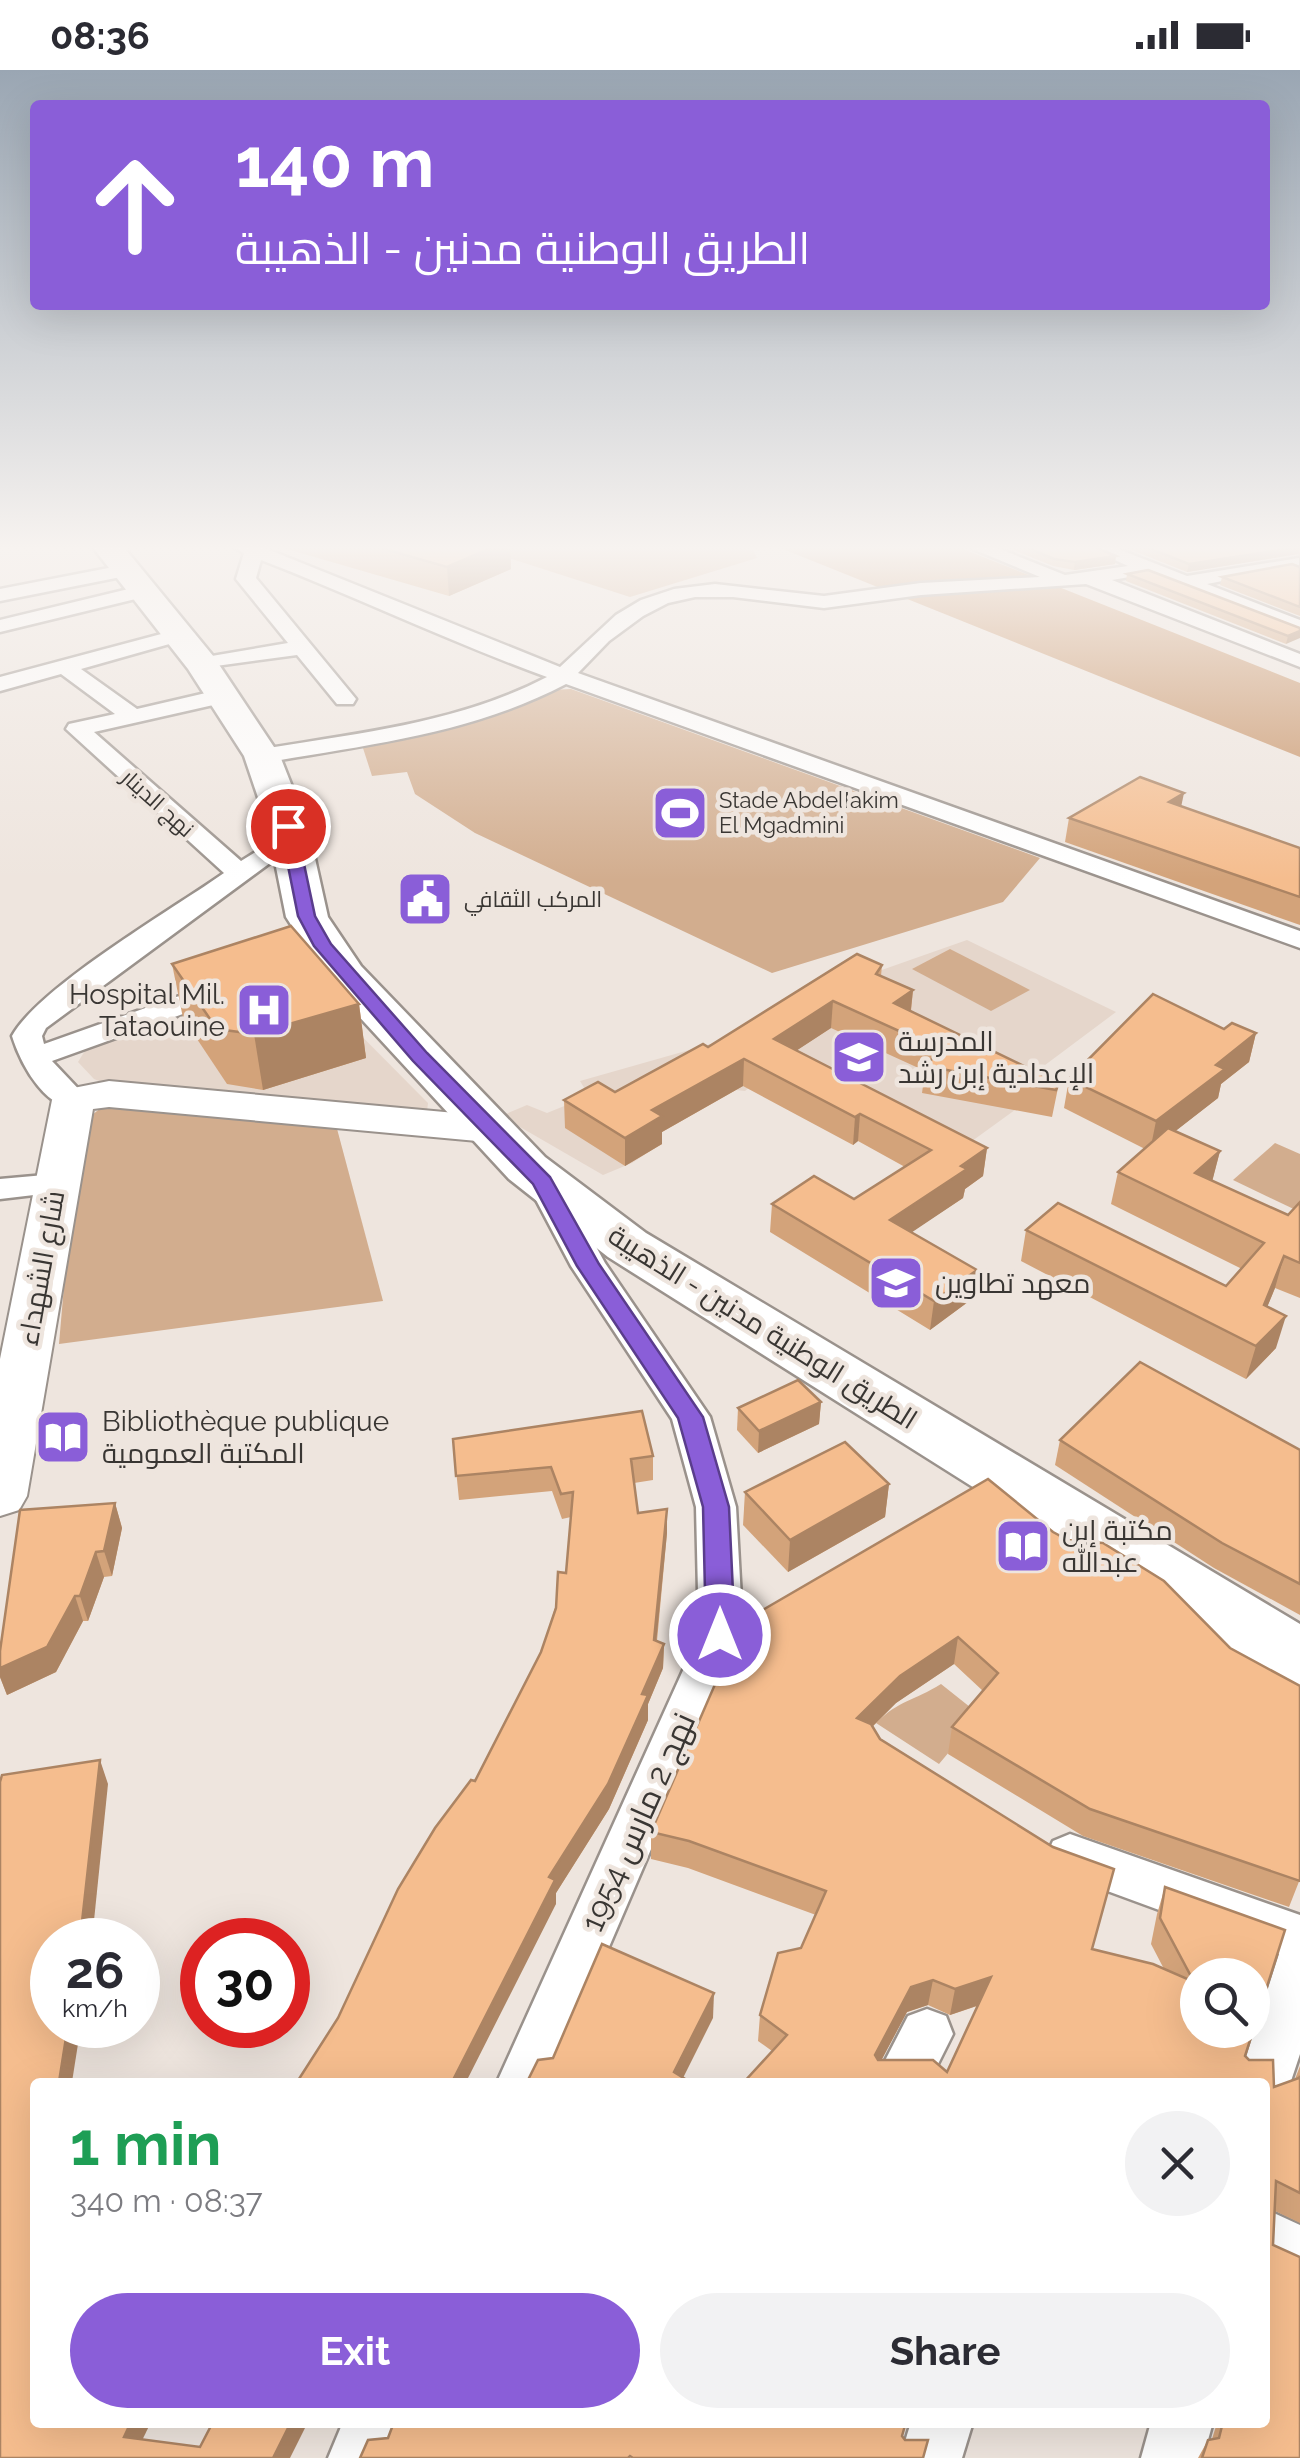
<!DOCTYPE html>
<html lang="en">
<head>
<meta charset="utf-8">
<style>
	:root { --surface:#fff; --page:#f2f2f3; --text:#2b2b33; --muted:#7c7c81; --accent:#8a5ed8 }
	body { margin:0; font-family:Raleway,Cairo,sans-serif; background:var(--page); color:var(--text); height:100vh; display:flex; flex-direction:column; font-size:38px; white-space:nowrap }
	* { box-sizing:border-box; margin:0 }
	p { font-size:32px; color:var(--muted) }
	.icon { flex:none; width:55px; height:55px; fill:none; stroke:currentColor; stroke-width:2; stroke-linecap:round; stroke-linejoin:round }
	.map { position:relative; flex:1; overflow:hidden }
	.side { position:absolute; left:30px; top:2008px; width:1240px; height:350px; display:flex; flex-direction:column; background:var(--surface); border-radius:10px; box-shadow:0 10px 40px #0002 }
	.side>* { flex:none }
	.hud { position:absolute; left:30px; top:30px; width:1240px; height:210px; border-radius:10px; box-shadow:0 10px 40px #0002; background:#8a5ed8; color:#fff; overflow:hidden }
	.fabs { position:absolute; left:1180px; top:1888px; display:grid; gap:20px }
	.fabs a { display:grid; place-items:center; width:90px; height:90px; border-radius:50%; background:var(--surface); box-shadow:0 10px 40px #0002; font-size:50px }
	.speed { position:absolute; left:30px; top:1848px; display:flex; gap:20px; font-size:50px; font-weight:700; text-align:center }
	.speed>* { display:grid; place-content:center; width:130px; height:130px; border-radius:50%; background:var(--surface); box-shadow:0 10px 40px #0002; line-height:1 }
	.speed small { font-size:25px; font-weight:400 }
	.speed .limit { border:15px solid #d22; background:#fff; color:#111 }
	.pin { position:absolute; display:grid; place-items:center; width:85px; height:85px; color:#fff; margin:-42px; border:5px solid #fff; border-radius:50%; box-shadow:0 2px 10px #0007 }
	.me { position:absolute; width:110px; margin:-55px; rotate:0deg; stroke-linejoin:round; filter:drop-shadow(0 0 8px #0008) }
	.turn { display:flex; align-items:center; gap:35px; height:210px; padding:0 40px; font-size:45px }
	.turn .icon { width:130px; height:130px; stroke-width:2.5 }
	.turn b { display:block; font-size:70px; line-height:85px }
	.round { display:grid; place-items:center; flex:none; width:105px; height:105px; border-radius:52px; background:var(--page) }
	.headline { display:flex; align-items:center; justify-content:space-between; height:170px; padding:0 40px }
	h1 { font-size:60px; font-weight:700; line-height:75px; color:#1e9e55 }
	.cta { display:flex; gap:20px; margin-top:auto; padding:20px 40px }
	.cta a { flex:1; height:115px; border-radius:60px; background:var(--accent); color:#fff; font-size:40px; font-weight:700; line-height:115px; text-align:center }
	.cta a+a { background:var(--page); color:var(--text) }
	.status { display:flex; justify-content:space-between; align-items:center; height:70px; padding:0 50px; background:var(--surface); direction:ltr }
	.status svg { height:28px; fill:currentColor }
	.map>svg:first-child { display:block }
	.built { fill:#e5d6cb }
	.green { fill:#d2ad8e }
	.water { fill:#c69063 }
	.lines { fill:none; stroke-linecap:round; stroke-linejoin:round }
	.street-casing { stroke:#9a928c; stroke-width:5 }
	.secondary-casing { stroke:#9a928c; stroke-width:4 }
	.primary-casing { stroke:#9a928c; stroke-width:5 }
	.street { fill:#fff; fill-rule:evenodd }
	.secondary { fill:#fff; fill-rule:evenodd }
	.primary { fill:#fff; fill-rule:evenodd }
	.wall { fill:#d3a37a; fill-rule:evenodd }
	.shaded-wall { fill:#ac8463 }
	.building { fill:#f5bd8e; stroke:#ac8463; stroke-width:2.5; fill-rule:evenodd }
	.route { fill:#8a5ed8; stroke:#5a3d8c; stroke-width:2.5 }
	.labels { text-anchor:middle; stroke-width:9; stroke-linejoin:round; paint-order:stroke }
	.far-poi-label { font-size:22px; fill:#393633; stroke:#eee5de; text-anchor:start }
	.far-street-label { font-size:22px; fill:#393633; stroke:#eee5de }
	.poi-label { font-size:28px; fill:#393633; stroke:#eee5de; text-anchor:start }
	.street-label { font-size:28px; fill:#393633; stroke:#eee5de }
	.near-street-label { font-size:32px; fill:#393633; stroke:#eee5de }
</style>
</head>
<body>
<div class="status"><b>08:36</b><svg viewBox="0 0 49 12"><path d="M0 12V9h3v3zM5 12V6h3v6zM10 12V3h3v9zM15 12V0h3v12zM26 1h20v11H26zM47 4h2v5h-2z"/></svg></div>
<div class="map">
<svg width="1300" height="2388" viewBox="0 0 1300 2388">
	<rect width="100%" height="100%" fill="#eee5de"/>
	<g class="built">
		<polygon points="967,870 1116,942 1017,1016 1030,1029 950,1087 774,997 745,1021 736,1020 702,1001 665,1021 658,1076 632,1093 603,1105 501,1046 527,1035 547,1043 589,1026 580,1011 728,969 876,902"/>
		<polygon points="298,902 428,1033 427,1041 104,1013 94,1009 78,992 86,979"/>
	</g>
	<g class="green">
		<polygon points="468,475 738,475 754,481 757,488 630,527"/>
		<polygon points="571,619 1040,788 1003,832 772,903 475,763 415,724 407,702 372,706 362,675 447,660 552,620"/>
		<polygon points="950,879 1030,920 991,941 912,899"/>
		<polygon points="106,1034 336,1055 383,1231 59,1274 66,1193 92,1045"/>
		<polygon points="1275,1073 1300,1084 1300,1142 1233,1110"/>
		<path d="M 941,1614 L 980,1645 L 939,1694 L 876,1653 C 899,1630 914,1631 941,1614 Z"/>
	</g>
	<polygon class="water" points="773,475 953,475 1255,595 1300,613 1300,687"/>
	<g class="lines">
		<g class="street-casing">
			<g id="street">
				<path d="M 230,475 L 257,475 L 560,597 L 616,545 L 641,530 L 674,519 L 715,514 L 824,526 L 921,513 L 1040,507 L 963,475 L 990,475 L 1065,505 L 1128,496 L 1082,475 L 1108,475 L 1187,506 L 1299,488 L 1299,496 L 1207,514 L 1300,550 L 1300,563 L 1147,504 L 1112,510 L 1300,584 L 1300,597 L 1086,514 L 921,525 L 824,538 L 733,527 L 695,527 L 668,533 L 643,546 L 609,571 L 578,603 L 1300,861 L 1300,878 L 566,614 C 471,664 366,675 262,693 L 254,691 L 250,686 L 262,679 C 360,663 458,653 547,607 C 450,572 357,527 261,490 L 256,508 L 356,629 L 353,634 L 337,634 L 297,585 L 194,599 L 191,594 L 194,589 L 288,573 L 236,509 L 244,483 Z"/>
				<polygon points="129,494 139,500 136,504 0,531 0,519"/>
				<polygon points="145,515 152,517 152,525 0,562 0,550"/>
				<path d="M 180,559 L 190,565 L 187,569 L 81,599 L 137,639 L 223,619 L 231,621 L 234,626 L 231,631 L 94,662 L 241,791 L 291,760 L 304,768 L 46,958 L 42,966 L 44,974 L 213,914 L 233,914 L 237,920 L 233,926 L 52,991 L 89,1030 L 84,1037 C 48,1046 21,995 12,966 C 39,917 173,839 224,803 L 66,659 L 69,654 L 115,644 L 61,604 L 0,621 L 0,607 Z"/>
				<polygon points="543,1101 555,1104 560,1111 605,1193 710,1347 736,1437 743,1565 551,2012 497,2012 699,1565 696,1437 672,1349 571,1196 526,1111 531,1104"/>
				<polygon points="56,1104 68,1107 73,1114 68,1121 0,1129 0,1109"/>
				<polygon points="1070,1764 1300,1845 1300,1984 1284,2032 1265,2039 1265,2012 1238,2012 1279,1884 1053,1801 1046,1786 1053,1771"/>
				<polygon points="927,1939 946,1946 953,1964 929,2012 874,2012 908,1946"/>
				<polygon points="1265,2139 1300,2155 1300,2215 1265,2199"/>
				<polygon points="343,2352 404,2352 390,2388 328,2388"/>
				<polygon points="911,2352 973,2352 962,2388 900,2388"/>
				<polygon points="1151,2352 1213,2352 1203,2388 1141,2388"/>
			</g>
		</g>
		<g class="secondary-casing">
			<polygon id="secondary" points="109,1011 488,1046 503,1050 510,1059 503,1068 488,1072 109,1037 93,1039 27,1426 19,1440 0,1446 0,1289 52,1030 58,1021"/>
		</g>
		<g class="primary-casing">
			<polygon id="primary" points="91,475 122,475 214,587 280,686 308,757 328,847 361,896 545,1087 646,1163 1300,1554 1300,1616 1276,1608 608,1187 509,1109 329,914 286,847 268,757 244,686 188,599"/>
		</g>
		<use href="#street" class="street"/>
		<use href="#secondary" class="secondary"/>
		<use href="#primary" class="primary"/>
	</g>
	<g class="wall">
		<polygon points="273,475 510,475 511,499 449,526"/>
		<polygon points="1001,475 1091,475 1115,494 1074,500 1053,496"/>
		<polygon points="1119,475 1300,475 1300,486 1298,484 1187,502"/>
		<polygon points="1300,497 1300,546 1220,515 1222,507"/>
		<polygon points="1127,504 1300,558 1286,574 1126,511"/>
		<polygon points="1181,736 1300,778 1300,855 1065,772 1069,748"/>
		<polygon points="172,894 359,934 366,988 263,1020 227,1014 183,948"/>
		<polygon points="882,895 881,906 913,920 911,941 1059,1013 1052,1047 922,1023 925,1001 831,958 797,980 987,1078 983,1106 965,1119 963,1128 911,1162 972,1229 930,1260 770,1162 772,1134 854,1129 905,1097 858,1071 853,1075 743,1016 662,1062 662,1074 625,1096 565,1058 564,1030 615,1022"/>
		<polygon points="1256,963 1249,992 1221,1014 1218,1028 1175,1061 1220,1081 1212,1111 1288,1145 1300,1132 1300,1228 1275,1218 1267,1237 1276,1278 1246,1309 1021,1191 1026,1160 1226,1216 1242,1199 1111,1134 1118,1102 1145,1079 1064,1038 1069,1009"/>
		<polygon points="821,1332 819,1354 758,1383 737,1360 738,1338"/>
		<polygon points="453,1369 653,1386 653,1410 634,1413 638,1443 667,1463 657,1571 664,1574 663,1598 648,1634 648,1650 609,1739 556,1823 556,1834 338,1948 475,1711 541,1582 566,1503 571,1447 562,1449 552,1421 459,1430"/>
		<polygon points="1060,1370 1300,1380 1300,1545 1214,1498 1055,1395"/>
		<path d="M 988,1409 L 1300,1809 L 1289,1837 L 1083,1766 L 948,1684 L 952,1657 L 983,1621 L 954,1594 L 896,1633 L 873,1656 L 880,1669 L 1092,1879 L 1164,1899 L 1151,1874 L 1157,1844 L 1165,1817 L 1245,1986 L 1274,2017 L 1295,2009 L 1300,1996 L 1300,2153 L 1275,2141 L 1273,2175 L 1300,2388 L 1198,2388 L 1208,2370 L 1212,2369 L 1217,2353 L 1215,2352 L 1265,2352 L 1265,2012 L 743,2012 L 772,1981 L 758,1971 L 760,1945 L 801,1878 L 816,1845 L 688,1798 L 651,1789 L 651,1762 ZM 928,1935 L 950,1945 L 977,1936 L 947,2002 L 881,1990 L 907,1942 Z"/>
		<polygon points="889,1414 885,1447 788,1502 743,1455 745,1422"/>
		<polygon points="115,1433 122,1458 112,1506 104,1507 88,1551 83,1551 56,1602 7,1625 0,1607 0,1581"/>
	</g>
	<g class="shaded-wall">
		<polygon points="498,475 510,475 511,499 449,526 447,497"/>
		<polygon points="1300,477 1298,484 1187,502 1189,494"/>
		<polygon points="1116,486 1115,494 1074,500 1075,492"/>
		<polygon points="1300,561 1300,568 1286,574 1288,566"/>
		<polygon points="1184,723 1179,747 1169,732"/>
		<polygon points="913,920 910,947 894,933"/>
		<polygon points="833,931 831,958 773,996 774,969"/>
		<polygon points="359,934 366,988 263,1020 254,964"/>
		<polygon points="1256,963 1249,992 1221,1014 1218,1028 1150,1081 1156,1051 1216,995"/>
		<polygon points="744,989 743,1016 662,1062 662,1074 625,1096 625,1068 652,1040"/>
		<polygon points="860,1044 858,1071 853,1075 855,1047"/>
		<polygon points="987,1078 983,1106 965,1119 963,1128 887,1179 890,1150"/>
		<polygon points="1220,1081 1212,1112 1195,1103"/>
		<polygon points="1284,1186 1275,1218 1255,1267 1264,1235"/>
		<polygon points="977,1200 972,1229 930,1260 934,1231"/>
		<polygon points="1286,1246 1276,1278 1246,1309 1256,1276"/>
		<polygon points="821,1332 819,1354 758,1383 759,1361"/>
		<polygon points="889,1414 885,1447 788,1502 790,1470"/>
		<polygon points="115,1433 122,1458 112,1506 104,1481"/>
		<polygon points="667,1439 667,1463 654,1594 654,1570"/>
		<polygon points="96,1482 104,1507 88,1551 80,1526"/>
		<polygon points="75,1526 83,1551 56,1602 7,1625 0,1607 0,1598"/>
		<polygon points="958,1567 954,1594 896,1633 854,1675 857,1648 900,1606"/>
		<polygon points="664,1574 663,1598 648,1634 648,1650 609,1739 556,1823 556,1834 466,2012 452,2012 549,1807 642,1624"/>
		<polygon points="100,1690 108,1714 92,1870 80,1870"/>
		<polygon points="991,1907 985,1933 950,1945 955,1919"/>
		<polygon points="933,1910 928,1935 907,1942 871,2010 875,1985 911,1917"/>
		<polygon points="714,1923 713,1948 681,2012 674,2002"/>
		<polygon points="68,1955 81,1955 72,2012 59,2012"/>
		<polygon points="131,2352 151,2352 134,2387 124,2367"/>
		<polygon points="291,2352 308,2352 290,2388 273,2388"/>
	</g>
	<g class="building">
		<polygon points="370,475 498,475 447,497"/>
		<polygon points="1021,475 1091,475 1116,486 1075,492 1054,489"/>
		<polygon points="1140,475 1300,475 1300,477 1189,494"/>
		<polygon points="1292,494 1300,497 1300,537 1222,507"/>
		<polygon points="1148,500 1300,558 1300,561 1288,566 1127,504"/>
		<polygon points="1140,707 1184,723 1169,732 1300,778 1300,827 1069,748"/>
		<polygon points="291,856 359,934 254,964 217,959 172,894"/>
		<polygon points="857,884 882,895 876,904 913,920 894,933 1059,1013 1056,1020 925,996 941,980 833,931 774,969 987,1078 961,1096 967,1099 890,1150 977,1200 934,1231 772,1134 814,1106 854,1129 931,1080 860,1044 855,1047 744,989 652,1040 662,1046 625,1068 564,1030 598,1012 615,1022 703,974 708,977"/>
		<polygon points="1153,924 1224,959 1232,953 1256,963 1216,995 1225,999 1156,1051 1069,1009"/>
		<polygon points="1168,1058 1220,1081 1195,1103 1288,1145 1300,1132 1300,1193 1284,1186 1264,1235 1286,1246 1256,1276 1026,1160 1058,1133 1226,1216 1264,1173 1118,1102"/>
		<polygon points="1140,1292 1300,1380 1300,1514 1222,1473 1060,1370"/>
		<polygon points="798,1310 821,1332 759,1361 738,1338"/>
		<polygon points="642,1341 653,1386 631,1389 638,1443 667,1439 654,1570 664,1574 642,1624 648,1625 608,1714 549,1807 555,1810 452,2012 297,2012 338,1948 398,1819 435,1758 471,1710 475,1711 541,1582 556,1538 558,1502 566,1503 573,1422 561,1424 551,1397 456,1406 453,1369"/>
		<polygon points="845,1372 889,1414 790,1470 745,1422"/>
		<path d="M 988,1409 L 1053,1462 L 1068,1470 L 1103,1473 L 1164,1511 L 1230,1578 L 1300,1616 L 1300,1811 L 1090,1739 L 952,1657 L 998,1603 L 958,1567 L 900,1606 L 857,1648 L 871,1654 L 880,1669 L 1053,1777 L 1114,1799 L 1092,1879 L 1153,1894 L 1194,1912 L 1160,1848 L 1165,1817 L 1285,1860 L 1245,1986 L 1249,1990 L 1273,1990 L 1274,2017 L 1299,2008 L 1300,2006 L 1300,2123 L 1276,2111 L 1273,2175 L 1300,2187 L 1300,2388 L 1202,2388 L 1208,2370 L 1219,2368 L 1223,2352 L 1265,2352 L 1265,2012 L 744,2012 L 787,1965 L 760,1945 L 778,1883 L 801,1878 L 826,1821 L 689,1771 L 651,1762 L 742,1552 ZM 1198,1905 L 1252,1905 L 1252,1960 L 1198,1960 ZM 991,1907 L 947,2002 L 933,1990 L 878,1990 L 875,1985 L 911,1917 L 933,1910 L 955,1919 Z"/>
		<polygon points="115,1433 104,1481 96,1482 80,1526 75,1526 47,1577 0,1598 0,1581 20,1440"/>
		<polygon points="100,1690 80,1870 52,1870 52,1955 68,1955 59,2012 35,2012 35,2352 131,2352 124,2367 200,2377 213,2352 291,2352 273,2388 0,2388 0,1712 2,1705"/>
		<polygon points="602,1874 714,1923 674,2002 690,2012 527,2012 538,1990 553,1988"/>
		<polygon points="394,2352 906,2352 902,2366 905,2370 928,2370 923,2388 633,2388 630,2386 628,2388 360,2388 368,2370 388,2368"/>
	</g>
	<linearGradient id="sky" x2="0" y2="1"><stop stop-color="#9aa6b3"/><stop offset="0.59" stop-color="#f7f3f0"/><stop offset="1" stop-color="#f7f3f0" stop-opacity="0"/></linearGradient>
	<rect width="1300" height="810" fill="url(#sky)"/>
	<polygon class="route" points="288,752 296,756 315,846 331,874 427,983 550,1107 599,1194 703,1347 729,1437 735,1565 730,1573 720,1576 711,1573 706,1565 703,1437 678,1348 577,1196 533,1114 413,991 314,876 298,846 280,756"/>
	<defs>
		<g id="stadium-square" transform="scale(2.875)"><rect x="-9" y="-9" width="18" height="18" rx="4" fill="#8a5ed8" stroke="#eee5de"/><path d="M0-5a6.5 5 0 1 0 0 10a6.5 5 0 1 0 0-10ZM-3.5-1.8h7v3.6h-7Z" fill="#fff"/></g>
		<g id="civic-square" transform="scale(2.875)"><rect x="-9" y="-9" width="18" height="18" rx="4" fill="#8a5ed8" stroke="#eee5de"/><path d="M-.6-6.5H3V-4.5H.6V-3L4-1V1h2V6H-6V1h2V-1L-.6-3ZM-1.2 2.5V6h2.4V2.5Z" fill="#fff"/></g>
		<g id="hospital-square" transform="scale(2.875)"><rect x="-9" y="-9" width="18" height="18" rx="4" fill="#8a5ed8" stroke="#eee5de"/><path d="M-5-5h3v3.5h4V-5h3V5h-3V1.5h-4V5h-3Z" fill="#fff"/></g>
		<g id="school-square" transform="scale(2.875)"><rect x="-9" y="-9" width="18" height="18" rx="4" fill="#8a5ed8" stroke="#eee5de"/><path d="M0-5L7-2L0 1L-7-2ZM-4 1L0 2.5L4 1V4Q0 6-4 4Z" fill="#fff"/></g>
		<g id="library-square" transform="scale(2.875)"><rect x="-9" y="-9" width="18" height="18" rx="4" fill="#8a5ed8" stroke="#eee5de"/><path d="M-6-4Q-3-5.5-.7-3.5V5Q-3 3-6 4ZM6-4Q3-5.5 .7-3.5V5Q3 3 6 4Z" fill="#fff"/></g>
	</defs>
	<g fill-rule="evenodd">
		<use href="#stadium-square" x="680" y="743"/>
		<use href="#civic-square" x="425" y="829"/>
		<use href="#hospital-square" x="264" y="940"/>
		<use href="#school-square" x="859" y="987"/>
		<use href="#school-square" x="896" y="1213"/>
		<use href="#library-square" x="63" y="1367"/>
		<use href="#library-square" x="1023" y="1476"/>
	</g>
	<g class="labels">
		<g class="far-poi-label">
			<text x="719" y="738">Stade Abdelاakim<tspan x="719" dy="25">El Mgadmini</tspan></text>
			<text x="464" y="837">المركب الثقافي</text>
		</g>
		<g class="far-street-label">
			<text transform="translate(158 733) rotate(42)" y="8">نهج الدينار</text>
		</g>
		<g class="poi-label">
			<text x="225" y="934" text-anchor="end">Hospital Mil.<tspan x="225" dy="32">Tataouine</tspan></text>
			<text x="898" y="981">المدرسة<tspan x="898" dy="32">الإعدادية إبن رشد</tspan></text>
			<text x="935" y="1223">معهد تطاوين</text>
			<text x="102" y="1361">Bibliothèque publique<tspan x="102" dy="32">المكتبة العمومية</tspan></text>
			<text x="1062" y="1470">مكتبة إبن<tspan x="1062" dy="32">عبدالله</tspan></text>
		</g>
		<g class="street-label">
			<text transform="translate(41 1198) rotate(-80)" y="10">شارع الشهداء</text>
			<text transform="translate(763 1257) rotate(32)" y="10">الطريق الوطنية مدنين - الذهيبة</text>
		</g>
		<g class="near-street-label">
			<text transform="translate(638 1752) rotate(-66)" y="11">نهج 2 مارس 1954</text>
		</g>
	</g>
</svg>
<div class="fabs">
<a><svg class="icon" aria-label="search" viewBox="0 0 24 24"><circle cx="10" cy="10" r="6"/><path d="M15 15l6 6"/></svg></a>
</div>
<div class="speed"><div>26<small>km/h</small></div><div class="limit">30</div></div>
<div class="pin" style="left:288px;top:756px;background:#d93025"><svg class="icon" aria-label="arrive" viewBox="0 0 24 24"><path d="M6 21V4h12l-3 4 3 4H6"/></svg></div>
<svg class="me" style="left:720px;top:1565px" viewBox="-20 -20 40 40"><circle r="17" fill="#8a5ed8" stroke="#fff" stroke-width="3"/><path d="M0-11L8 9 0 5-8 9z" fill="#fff"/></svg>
<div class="hud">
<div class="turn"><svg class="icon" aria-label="ahead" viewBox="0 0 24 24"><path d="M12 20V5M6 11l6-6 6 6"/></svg><div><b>140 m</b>الطريق الوطنية مدنين - الذهيبة</div></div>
</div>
<section class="side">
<div class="headline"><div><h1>1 min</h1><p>340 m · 08:37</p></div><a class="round"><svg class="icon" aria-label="close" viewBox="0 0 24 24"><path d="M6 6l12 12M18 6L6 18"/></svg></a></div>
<div class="cta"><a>Exit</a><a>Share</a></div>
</section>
</div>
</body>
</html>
